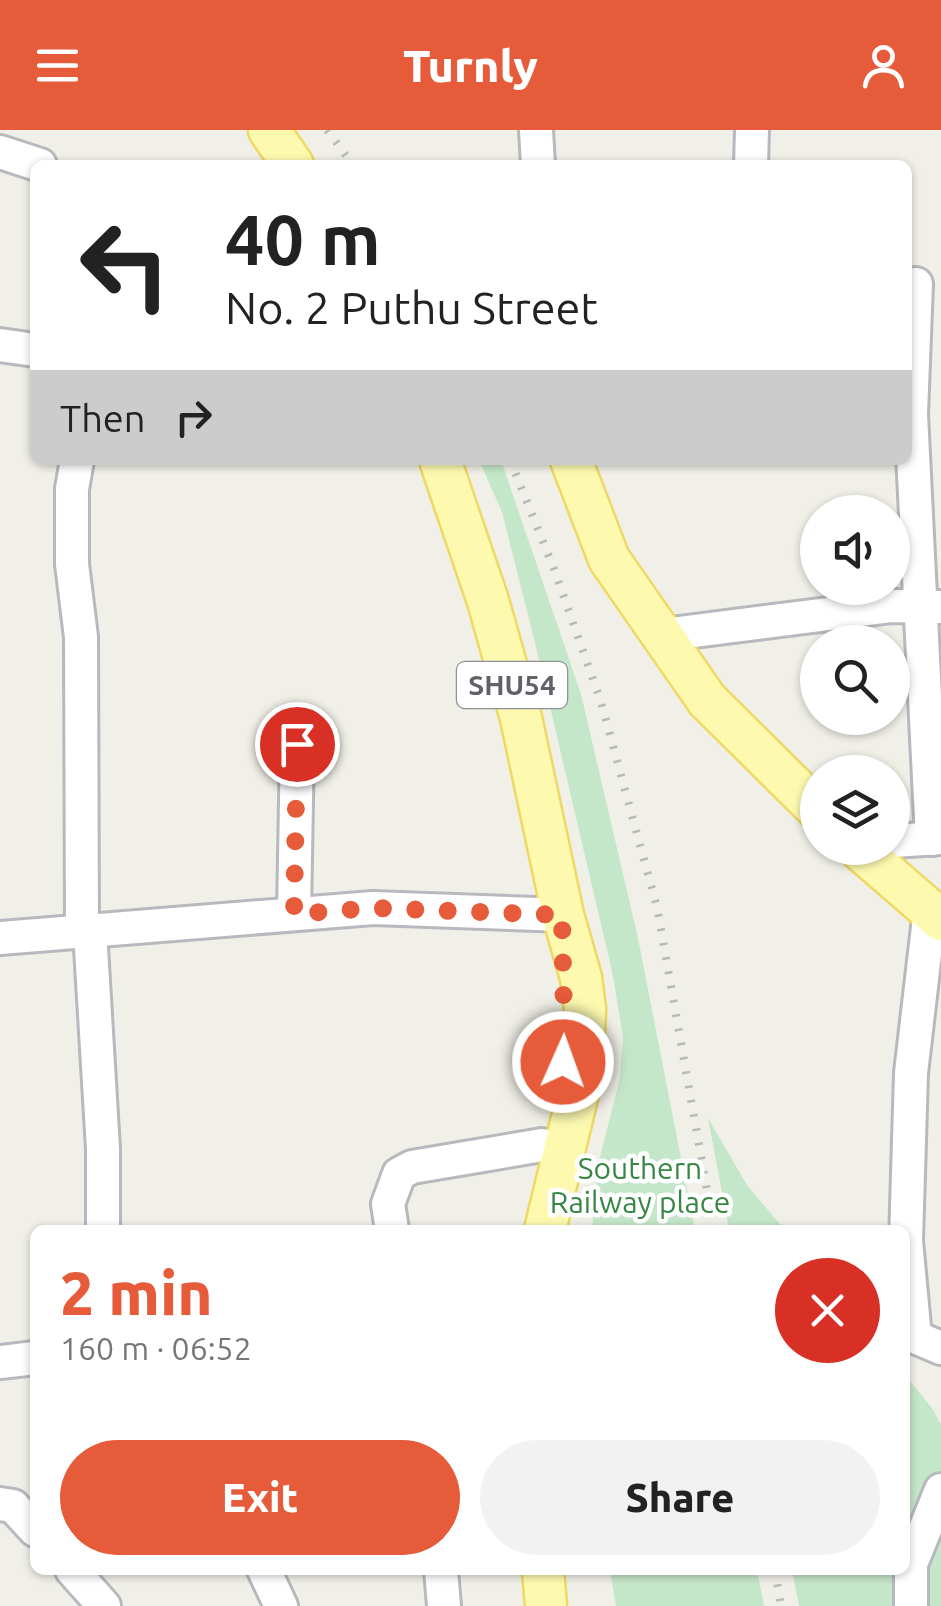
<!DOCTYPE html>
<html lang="en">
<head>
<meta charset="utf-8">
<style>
	:root { --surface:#fff; --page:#f2f2f2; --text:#222; --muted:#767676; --accent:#e65b39 }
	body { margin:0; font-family:Ubuntu,sans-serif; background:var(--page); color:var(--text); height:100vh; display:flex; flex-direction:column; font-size:38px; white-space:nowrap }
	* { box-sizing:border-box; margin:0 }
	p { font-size:32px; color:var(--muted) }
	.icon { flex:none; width:55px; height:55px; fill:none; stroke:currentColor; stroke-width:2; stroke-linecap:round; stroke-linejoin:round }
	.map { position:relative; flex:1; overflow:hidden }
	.side { position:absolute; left:30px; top:1095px; width:880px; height:350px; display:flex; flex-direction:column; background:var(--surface); border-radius:15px; box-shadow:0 2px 8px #0004 }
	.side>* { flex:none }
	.hud { position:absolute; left:30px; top:30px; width:882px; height:305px; border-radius:15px; box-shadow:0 2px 8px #0004; background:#fff; color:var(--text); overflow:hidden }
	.buttons { position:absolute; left:800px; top:365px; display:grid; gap:20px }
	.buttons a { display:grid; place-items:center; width:110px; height:110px; border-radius:50%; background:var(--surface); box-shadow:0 2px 8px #0004; font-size:50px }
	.pin { position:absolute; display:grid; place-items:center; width:85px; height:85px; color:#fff; margin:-42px; border:5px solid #fff; border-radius:50%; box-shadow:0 2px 10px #0007 }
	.me { position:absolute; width:110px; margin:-55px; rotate:2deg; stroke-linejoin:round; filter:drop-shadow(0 0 8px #0008) }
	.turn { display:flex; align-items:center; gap:35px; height:210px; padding:0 30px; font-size:45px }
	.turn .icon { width:130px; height:130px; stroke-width:2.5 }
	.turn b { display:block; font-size:70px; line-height:85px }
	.then { display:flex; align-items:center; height:95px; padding:0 30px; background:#0003; gap:20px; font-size:38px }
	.round { display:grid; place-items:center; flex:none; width:105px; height:105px; border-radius:52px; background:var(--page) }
	.overview { display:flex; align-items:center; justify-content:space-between; height:170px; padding:0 30px }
	h1 { font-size:60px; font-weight:800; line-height:75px; color:var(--accent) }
	.cta { display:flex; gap:20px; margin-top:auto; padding:20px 30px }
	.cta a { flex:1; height:115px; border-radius:60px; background:var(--accent); color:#fff; font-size:40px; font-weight:800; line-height:115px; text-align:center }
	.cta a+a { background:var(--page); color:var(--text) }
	header { display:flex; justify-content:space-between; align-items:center; height:130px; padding:0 30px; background:var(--accent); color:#fff; font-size:45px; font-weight:800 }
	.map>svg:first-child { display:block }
	.green { fill:#c5e7c9 }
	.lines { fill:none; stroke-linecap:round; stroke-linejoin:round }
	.minor-casing { stroke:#b8b9be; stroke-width:38 }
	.major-casing { stroke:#efd863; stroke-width:45 }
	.minor { stroke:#fff; stroke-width:32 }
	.major { stroke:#fdfab0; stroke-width:40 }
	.rail { stroke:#b8b9b9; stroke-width:8; stroke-dasharray:2.5 12; stroke-linecap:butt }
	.route { stroke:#e65b39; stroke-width:18; stroke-dasharray:0 32.4 }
	.labels { text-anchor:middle; stroke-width:9; stroke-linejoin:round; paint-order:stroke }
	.shield { fill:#fff; stroke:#8f9195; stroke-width:2.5 }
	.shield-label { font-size:28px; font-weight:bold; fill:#5f6268 }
	.park-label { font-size:30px; fill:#388644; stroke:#fff }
</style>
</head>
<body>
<header><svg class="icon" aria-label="menu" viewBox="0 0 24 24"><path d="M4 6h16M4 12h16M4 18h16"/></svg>Turnly<svg class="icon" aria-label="person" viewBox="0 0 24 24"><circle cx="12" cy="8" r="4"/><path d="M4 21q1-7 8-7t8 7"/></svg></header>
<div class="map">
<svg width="941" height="1476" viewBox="0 0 941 1476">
	<rect width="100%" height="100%" fill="#f1f0e8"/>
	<g class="green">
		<polygon points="479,330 501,330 581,564 638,808 695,1100 592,1100 598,1035 620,948 623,907 612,841 535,513 502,382"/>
		<polygon points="708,988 747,1055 785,1100 729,1100"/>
		<polygon points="905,1245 932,1278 941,1294 941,1476 799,1476 792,1440 905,1440"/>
		<polygon points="610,1440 757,1440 764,1476 616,1476"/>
	</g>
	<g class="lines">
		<g class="minor-casing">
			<g id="minor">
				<polyline points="536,0 538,35"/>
				<polyline points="0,22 40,35"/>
				<polyline points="751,35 752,0"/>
				<polyline points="916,154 911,284 932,709"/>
				<polyline points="0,215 35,220"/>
				<polyline points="77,330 72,359 72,434 81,507 82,801"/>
				<polyline points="663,505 892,476 941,477"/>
				<polyline points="892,711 941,708"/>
				<polyline points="930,780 911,943 906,1111 915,1207 941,1218"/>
				<polyline points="294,784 297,614"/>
				<polyline points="90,801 103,1019 103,1100"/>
				<polyline points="0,808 373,778 563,785"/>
				<polyline points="392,1100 388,1074 399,1044 412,1037 542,1015"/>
				<polyline points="0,1232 35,1228"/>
				<polyline points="0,1374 13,1376 35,1400"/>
				<polyline points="72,1440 104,1476"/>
				<polyline points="264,1440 281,1476"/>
				<polyline points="441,1440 444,1476"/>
				<polyline points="911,1476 911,1434 941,1360"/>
			</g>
		</g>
		<g class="major-casing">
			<g id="major">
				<polyline points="269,0 293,35"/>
				<polyline points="440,330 488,471 521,588 563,785 581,848 585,879 582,947 545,1100"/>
				<polyline points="571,330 609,429 707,570 818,680"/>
				<polyline points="858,718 941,790"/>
				<polyline points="543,1440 546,1476"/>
			</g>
		</g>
		<use href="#minor" class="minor"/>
		<use href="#major" class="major"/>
		<g class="rail">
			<polyline points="327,0 353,35"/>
			<polyline points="510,330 554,439 601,572 657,777 714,1100"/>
			<polyline points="775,1440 781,1476"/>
		</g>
	</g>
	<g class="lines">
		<polyline class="route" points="297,614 294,784 373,778 562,785 564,889 563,932"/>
	</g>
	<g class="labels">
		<rect class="shield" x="457" y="532" width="110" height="46" rx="8"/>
		<g class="shield-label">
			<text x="512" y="565">SHU54</text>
		</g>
		<g class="park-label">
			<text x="640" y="1049">Southern<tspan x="640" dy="34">Railway place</tspan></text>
		</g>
	</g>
</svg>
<div class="buttons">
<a><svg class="icon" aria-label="sound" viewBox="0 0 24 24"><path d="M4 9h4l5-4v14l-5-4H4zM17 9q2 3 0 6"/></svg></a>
<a><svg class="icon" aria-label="search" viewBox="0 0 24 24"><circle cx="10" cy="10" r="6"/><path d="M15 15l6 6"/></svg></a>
<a><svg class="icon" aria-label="layers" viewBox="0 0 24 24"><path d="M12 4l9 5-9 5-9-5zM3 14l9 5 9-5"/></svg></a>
</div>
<div class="pin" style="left:297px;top:614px;background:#d93025"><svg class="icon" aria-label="arrive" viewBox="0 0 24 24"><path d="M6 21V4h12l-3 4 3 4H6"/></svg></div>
<svg class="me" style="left:563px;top:932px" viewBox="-20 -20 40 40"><circle r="17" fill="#e65b39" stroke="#fff" stroke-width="3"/><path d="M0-11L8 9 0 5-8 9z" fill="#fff"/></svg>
<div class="hud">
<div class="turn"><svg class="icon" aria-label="left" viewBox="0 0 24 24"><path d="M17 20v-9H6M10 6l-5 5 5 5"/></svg><div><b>40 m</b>No. 2 Puthu Street</div></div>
<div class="then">Then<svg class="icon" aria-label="right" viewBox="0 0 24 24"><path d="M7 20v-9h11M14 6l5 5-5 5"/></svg></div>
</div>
<section class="side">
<div class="overview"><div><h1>2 min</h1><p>160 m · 06:52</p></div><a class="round" style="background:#d93025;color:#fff"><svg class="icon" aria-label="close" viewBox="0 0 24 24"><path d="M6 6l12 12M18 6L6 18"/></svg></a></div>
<div class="cta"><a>Exit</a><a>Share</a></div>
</section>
</div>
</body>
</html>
